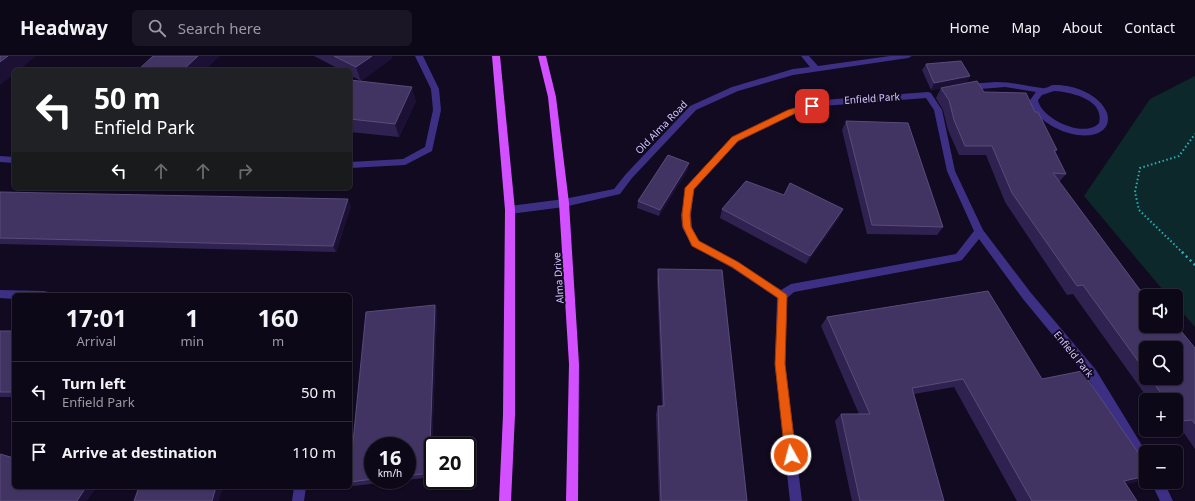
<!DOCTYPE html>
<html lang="en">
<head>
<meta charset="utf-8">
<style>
	:root { --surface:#0d0818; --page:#1b1625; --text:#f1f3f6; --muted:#9a9aa2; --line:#2d2937 }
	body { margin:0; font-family:"Noto Sans",sans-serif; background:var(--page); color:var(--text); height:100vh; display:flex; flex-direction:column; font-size:15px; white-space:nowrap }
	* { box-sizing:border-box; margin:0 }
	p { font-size:13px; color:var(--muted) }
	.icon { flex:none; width:22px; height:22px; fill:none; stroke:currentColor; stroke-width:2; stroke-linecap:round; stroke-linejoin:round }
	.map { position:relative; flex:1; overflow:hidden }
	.sheet { position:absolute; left:12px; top:237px; width:340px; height:196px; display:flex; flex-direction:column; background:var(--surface); border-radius:6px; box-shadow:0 1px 3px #0004,0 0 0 1px var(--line) }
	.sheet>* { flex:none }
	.guide { position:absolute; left:12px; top:12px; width:340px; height:122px; border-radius:6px; box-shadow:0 1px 3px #0004,0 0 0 1px var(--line); background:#202124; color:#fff; overflow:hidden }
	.buttons { position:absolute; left:1139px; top:233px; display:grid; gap:8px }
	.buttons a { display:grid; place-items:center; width:44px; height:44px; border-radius:6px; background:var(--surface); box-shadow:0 1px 3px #0004,0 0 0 1px var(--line); font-size:20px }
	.speed { position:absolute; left:364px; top:381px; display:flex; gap:8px; font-size:20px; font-weight:700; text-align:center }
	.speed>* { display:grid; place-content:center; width:52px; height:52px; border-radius:50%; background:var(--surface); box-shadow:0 1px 3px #0004,0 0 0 1px var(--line); line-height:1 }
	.speed small { font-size:10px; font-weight:400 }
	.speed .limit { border:2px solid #111; border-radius:6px; background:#fff; color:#111 }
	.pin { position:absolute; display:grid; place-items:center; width:34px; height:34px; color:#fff; margin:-17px; border-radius:8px; box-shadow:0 2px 6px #0006 }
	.me { position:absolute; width:44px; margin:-22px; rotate:353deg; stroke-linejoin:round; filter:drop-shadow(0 0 3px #0008) }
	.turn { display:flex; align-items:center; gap:14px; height:84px; padding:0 16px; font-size:18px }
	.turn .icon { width:52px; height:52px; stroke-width:2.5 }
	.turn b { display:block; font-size:28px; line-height:34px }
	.lanes { display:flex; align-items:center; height:38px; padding:0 16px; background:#0003; justify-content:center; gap:20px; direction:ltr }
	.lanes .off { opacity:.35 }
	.eta { display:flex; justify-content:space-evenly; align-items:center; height:68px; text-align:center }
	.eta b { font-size:24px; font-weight:700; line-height:28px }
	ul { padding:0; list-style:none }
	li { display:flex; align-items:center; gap:12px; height:60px; padding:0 16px; border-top:1px solid var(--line) }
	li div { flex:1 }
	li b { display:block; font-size:15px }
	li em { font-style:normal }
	header { display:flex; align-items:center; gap:24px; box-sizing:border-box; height:56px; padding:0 20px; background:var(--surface); border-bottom:1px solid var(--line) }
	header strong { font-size:19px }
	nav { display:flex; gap:22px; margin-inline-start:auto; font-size:14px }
	.search { width:280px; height:36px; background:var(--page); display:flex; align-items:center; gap:10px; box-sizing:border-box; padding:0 14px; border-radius:6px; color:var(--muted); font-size:15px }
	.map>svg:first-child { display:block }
	.green { fill:#0d282a }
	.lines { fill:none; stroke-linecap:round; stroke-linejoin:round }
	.path-far1 { stroke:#21b3bb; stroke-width:2; stroke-dasharray:1.5 2.5; stroke-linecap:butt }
	.path { stroke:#21b3bb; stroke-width:2.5; stroke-dasharray:2 3.5; stroke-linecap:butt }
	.minor { fill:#3d3084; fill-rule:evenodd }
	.major { fill:#d250ff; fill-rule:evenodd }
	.wall { fill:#302250; fill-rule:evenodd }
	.shaded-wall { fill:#1c1135 }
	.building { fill:#413463; stroke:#594b7b }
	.route { fill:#ea580c; stroke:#983908 }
	.labels { text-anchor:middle; stroke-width:4; stroke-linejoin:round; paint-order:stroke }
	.street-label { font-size:10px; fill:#d6c9ff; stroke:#110a20 }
</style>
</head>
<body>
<header>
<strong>Headway</strong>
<div class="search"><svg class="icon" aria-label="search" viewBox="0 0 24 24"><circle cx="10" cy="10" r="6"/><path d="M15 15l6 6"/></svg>Search here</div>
<nav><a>Home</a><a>Map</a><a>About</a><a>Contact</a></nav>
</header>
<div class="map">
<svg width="1195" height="445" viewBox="0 0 1195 445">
	<rect width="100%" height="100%" fill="#110a20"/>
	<polygon class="green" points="1195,20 1195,271 1176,249 1176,240 1168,240 1084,140 1150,43"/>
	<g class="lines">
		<polyline class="path-far1" points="1183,197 1139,154 1135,136 1140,112 1179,100 1195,78"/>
		<polyline class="path" points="1182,196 1195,209"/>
		<g class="minor">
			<polygon points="415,0 423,0 439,33 441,54 432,95 405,109 350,112 350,106 403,103 425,91 433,54 431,33"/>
			<polygon points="801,0 809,0 818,10 890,0 912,0 908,2 793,19 738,35 696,54 632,122 620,138 564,151 510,158 505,154 510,150 564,143 614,133 626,118 690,50 732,31 793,13 810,11"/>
			<path d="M 996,26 C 1012,26 1026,30 1042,32 C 1046,33 1049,30 1053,29 C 1072,28 1100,38 1107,57 C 1109,63 1108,70 1103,74 C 1083,90 1033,68 1030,44 L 1036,36 L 1005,31 L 968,34 L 964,31 L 968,28 ZM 1054,35 C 1070,36 1105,43 1099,67 C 1085,83 1041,63 1038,44 L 1042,39 Z"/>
			<path d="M 928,36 L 931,37 L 942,54 L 955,115 L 983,174 L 1031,237 L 1096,314 L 1146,396 L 1146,413 L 1142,411 L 1088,322 L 1023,243 L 979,183 L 962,204 L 959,205 L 794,236 L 787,242 L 785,308 L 802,445 L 790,445 L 775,308 L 777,242 L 732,212 L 692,190 L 682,171 L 681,159 L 687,130 L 732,81 L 788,54 L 823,44 ZM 926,42 L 934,54 L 947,115 L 974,175 L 956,198 L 791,228 L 781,234 L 738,206 L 698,184 L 692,171 L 691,159 L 694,133 L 738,85 L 794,58 L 823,50 Z"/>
			<polygon points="0,100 14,101 14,107 0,106"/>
			<polygon points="0,234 44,235 48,236 49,239 14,239 14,243 0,242"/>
			<polygon points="1151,426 1164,426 1173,445 1160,445"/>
			<polygon points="294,431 306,431 304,445 292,445"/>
		</g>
		<g class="major">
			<polygon points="492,0 500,0 515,154 515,359 511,445 499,445 503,359 505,154"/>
			<polygon points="538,0 546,0 556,41 569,147 579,308 578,445 566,445 569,308 559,147 548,41"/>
		</g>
	</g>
	<g class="wall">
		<polygon points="314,0 391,0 392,2 361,25 350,19 350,14 341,14"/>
		<path d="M 926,8 L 970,20 L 966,27 L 984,36 L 1035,56 L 1057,94 L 1055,96 L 1066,118 L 1059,126 L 1140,234 L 1195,292 L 1195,393 L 1179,370 L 1176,371 L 1176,344 L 1149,344 L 1073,238 L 1067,239 L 1005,146 L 986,99 L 959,99 L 948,74 L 943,54 L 936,42 L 941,32 L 965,27 L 931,34 L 922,14 ZM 1146,292 L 1176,322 L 1146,322 Z"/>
		<polygon points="350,24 416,45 399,81 350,76"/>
		<polygon points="846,65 943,171 937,179 867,178 842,74"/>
		<polygon points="688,113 659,160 637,152 638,145"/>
		<polygon points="0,136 351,150 336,196 0,188"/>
		<polygon points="784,139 843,153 839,162 806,208 720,162 722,153"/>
		<polygon points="658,213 747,445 659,445 656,358 658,350 662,350 657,223"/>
		<polygon points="435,249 437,255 431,421 407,424 407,390 373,390 373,424 406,424 353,430 350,427 350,416"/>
		<polygon points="827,261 1042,323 1146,408 1146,422 1139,425 1126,428 1137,445 1017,445 954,331 914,338 944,445 852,445 835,365 841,358 859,358 821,270"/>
		<rect x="0" y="275" width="14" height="66"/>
	</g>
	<g class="shaded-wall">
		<polygon points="8,0 36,0 19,14 14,14 14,18 0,29 0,6"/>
		<polygon points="198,0 220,0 205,14 183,14"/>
		<polygon points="372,0 391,0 392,2 361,25 356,11"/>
		<polygon points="970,20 966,27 931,34 934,27"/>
		<polygon points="412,31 416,45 399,81 395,68"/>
		<polygon points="689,107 688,113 659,160 660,154"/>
		<polygon points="348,143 351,150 336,196 333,190"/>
		<polygon points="843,153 839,162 806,208 810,200"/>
		<polygon points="435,249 437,255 431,421 429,417"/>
		<polygon points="1146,420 1146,422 1139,425 1110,432 1124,425"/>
		<polygon points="86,431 97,431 87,445 77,445"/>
		<polygon points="216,431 223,431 219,445 212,445"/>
	</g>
	<g class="building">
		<polygon points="0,0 8,0 0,6"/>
		<polygon points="153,0 198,0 183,14 138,14"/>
		<polygon points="334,0 372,0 356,11"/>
		<polygon points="961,5 970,20 934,27 926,8"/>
		<polygon points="350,24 412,31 395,68 350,63"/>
		<polygon points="977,25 984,36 1026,37 1035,56 1038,56 1057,94 1054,94 1066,118 1053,117 1140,234 1148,233 1153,240 1146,240 1146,270 1176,270 1176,269 1195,292 1195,368 1192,364 1182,365 1176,357 1176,344 1166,344 1150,322 1176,322 1176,292 1146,292 1146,316 1083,229 1077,230 1012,137 992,90 965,90 954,64 949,44 941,32"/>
		<polygon points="846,65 908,67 943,171 872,169"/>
		<polygon points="668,99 689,107 660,154 638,145"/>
		<polygon points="746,125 784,139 790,127 843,153 810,200 722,153"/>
		<polygon points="0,136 348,143 333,190 0,182"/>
		<polygon points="658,213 722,214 747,445 661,445 658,350 664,350"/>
		<polygon points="988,235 1042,323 1082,315 1146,408 1146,420 1124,425 1137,445 1032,445 963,323 912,332 944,445 860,445 841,358 870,358 827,261"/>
		<polygon points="435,249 429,417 407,420 407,390 373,390 373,423 350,426 350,416 366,256"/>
		<rect x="0" y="275" width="14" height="61"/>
		<polygon points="0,398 14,402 14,431 86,431 77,445 0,445"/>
		<polygon points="139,431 216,431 212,445 134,445"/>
	</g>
	<polygon class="route" points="812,47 815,48 815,52 794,58 738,85 694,133 690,159 691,171 699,185 738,206 786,238 787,240 785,308 796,399 794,403 791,404 787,403 785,399 775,308 778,242 732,211 692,190 683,171 682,159 685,132 732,81 788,54"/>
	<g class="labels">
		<g class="street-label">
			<text transform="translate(872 42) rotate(-4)" y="4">Enfield Park</text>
			<text transform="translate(661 71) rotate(-46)" y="4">Old Alma Road</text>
			<text transform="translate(558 222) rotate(-94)" y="4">Alma Drive</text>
			<text transform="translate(1074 298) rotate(51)" y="4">Enfield Park</text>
		</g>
	</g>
</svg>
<div class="buttons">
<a><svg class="icon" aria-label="sound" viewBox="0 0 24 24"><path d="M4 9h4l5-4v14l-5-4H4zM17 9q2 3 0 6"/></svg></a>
<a><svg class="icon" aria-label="search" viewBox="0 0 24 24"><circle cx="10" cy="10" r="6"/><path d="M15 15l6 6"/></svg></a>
<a>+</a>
<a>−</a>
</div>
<div class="speed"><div>16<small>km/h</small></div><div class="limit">20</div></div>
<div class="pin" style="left:812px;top:50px;background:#d93025"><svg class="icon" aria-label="arrive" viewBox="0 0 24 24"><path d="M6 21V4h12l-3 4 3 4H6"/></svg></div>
<svg class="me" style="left:791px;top:399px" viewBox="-20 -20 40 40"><circle r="17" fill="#ea580c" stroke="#fff" stroke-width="3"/><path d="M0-11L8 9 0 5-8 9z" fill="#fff"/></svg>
<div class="guide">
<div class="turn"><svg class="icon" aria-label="left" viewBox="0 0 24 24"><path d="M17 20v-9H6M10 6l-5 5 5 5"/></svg><div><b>50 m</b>Enfield Park</div></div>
<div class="lanes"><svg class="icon" aria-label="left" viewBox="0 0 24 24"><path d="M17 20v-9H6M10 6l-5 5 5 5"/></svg><svg class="icon off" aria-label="ahead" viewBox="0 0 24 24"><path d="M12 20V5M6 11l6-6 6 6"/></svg><svg class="icon off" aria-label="ahead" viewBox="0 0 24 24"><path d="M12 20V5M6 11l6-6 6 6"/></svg><svg class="icon off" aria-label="right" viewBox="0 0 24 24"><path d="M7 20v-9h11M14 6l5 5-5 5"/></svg></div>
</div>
<section class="sheet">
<div class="eta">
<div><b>17:01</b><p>Arrival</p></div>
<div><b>1</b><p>min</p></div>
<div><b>160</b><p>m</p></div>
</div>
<ul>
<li><svg class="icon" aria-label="left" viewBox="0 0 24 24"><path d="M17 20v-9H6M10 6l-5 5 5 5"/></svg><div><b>Turn left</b><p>Enfield Park</p></div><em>50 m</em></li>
<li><svg class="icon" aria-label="arrive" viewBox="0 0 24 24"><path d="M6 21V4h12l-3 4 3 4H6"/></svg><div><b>Arrive at destination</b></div><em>110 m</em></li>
</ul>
</section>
</div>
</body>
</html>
